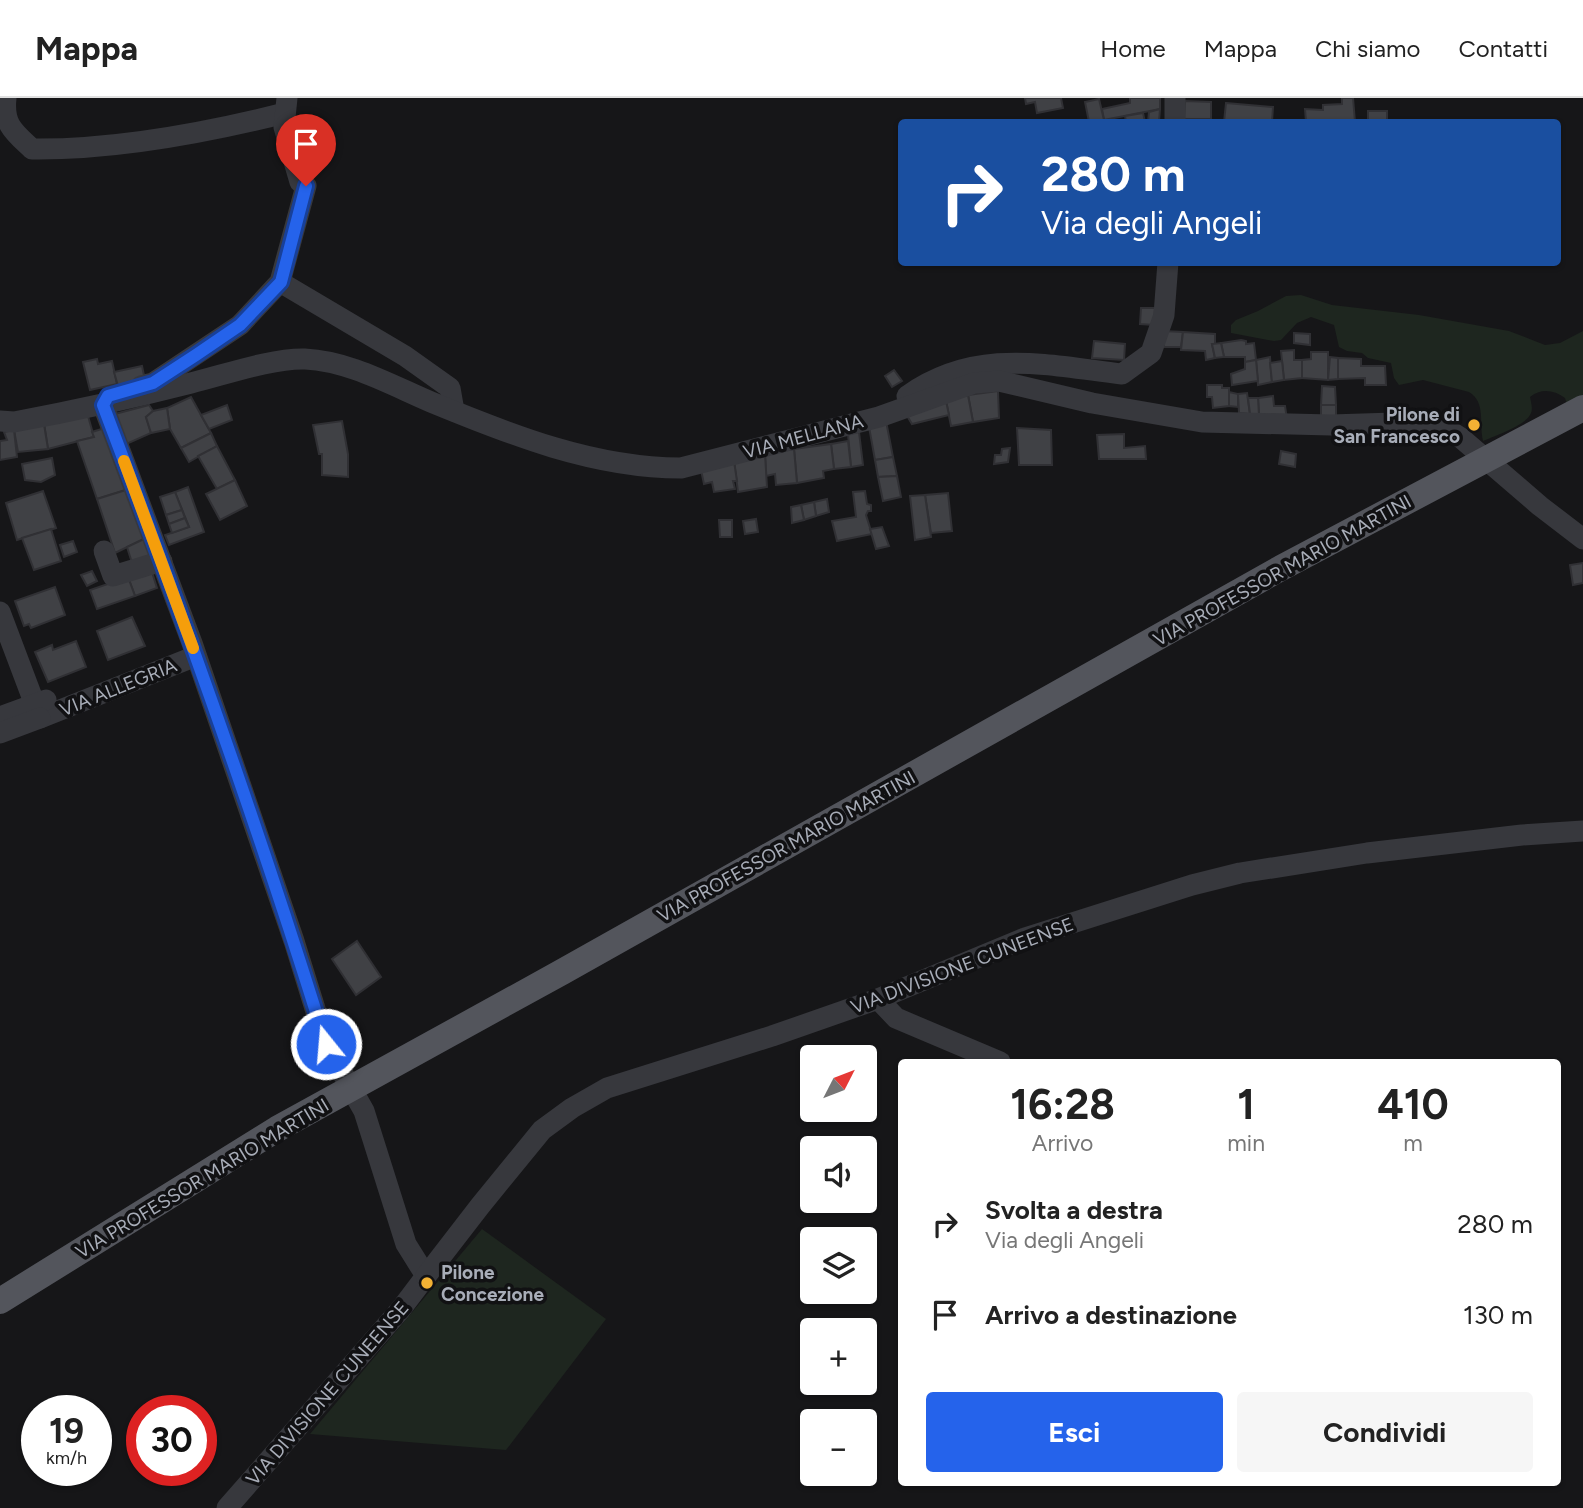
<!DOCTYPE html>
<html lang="it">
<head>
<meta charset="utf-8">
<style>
	:root { --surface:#fff; --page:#f6f6f6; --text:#222; --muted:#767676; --line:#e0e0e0; --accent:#2563eb }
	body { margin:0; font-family:Figtree,sans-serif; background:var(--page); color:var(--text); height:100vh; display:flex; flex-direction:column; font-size:26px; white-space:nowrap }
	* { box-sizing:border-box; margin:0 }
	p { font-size:23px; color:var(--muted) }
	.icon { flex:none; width:38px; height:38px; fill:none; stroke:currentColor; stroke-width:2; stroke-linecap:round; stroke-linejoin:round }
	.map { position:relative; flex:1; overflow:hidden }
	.details { position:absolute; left:898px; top:961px; width:663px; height:427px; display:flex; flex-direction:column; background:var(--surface); border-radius:7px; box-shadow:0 2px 5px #0004 }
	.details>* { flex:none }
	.banner { position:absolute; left:898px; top:21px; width:663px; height:147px; border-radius:7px; box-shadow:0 2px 5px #0004; background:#1a4fa0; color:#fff; overflow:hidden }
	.needle { width:46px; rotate:48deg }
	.fabs { position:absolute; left:800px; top:947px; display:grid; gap:14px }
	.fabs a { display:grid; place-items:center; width:77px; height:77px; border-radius:7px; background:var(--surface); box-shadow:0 2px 5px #0004; font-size:35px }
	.speed { position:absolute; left:21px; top:1297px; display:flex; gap:14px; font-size:35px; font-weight:700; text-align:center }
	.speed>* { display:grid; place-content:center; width:91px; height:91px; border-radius:50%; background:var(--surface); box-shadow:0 2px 5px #0004; line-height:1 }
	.speed small { font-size:18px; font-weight:400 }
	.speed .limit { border:10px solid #d22; background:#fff; color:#111 }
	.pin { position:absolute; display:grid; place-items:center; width:60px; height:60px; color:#fff; margin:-72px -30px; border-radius:50% 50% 50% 0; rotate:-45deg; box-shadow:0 0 7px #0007 }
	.pin .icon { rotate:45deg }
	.me { position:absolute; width:77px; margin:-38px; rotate:343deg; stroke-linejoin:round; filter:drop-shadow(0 0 5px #0008) }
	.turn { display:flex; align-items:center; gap:24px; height:147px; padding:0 28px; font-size:32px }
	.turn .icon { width:91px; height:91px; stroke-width:2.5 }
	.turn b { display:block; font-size:49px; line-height:60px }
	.eta { display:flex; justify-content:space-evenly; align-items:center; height:119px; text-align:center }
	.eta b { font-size:42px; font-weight:700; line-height:49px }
	.primary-button { display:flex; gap:14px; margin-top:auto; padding:14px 28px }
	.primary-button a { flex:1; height:80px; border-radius:7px; background:var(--accent); color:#fff; font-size:28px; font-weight:700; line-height:80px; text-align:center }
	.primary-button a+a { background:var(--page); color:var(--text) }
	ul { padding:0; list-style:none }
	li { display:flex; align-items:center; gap:21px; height:91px; padding:0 28px }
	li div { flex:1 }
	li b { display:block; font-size:26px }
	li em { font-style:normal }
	header { display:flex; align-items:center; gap:42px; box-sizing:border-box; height:98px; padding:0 35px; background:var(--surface); border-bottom:2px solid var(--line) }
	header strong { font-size:33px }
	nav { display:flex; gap:38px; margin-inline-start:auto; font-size:24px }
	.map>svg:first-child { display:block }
	.green { fill:#1e261f }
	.building { fill:#404145; stroke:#303034; stroke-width:2 }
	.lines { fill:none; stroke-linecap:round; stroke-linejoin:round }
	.minor { stroke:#37383d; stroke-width:21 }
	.major { stroke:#53555c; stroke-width:26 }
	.route-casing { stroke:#184099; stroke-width:18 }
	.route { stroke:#2563eb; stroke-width:12 }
	.slow { stroke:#f59e0b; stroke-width:12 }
	.poi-dot { fill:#f2b134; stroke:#111113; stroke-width:2.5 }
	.labels { text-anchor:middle; stroke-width:7; stroke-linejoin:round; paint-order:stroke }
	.poi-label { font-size:19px; font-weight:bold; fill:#a8adb8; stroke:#111113; text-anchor:end }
	.street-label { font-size:19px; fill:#a8adb8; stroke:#111113 }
</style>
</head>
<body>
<header>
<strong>Mappa</strong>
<nav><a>Home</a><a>Mappa</a><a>Chi siamo</a><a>Contatti</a></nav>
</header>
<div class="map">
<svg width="1583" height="1410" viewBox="0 0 1583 1410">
	<rect width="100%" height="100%" fill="#161618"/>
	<g class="green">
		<path d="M 1301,197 L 1332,207 L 1419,217 L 1509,233 L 1545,247 L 1560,245 L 1583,233 L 1583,298 L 1567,307 L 1565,300 C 1554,292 1541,290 1530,299 C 1531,304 1533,311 1531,315 C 1527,327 1494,338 1483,343 C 1479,325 1486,304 1469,294 L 1423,282 L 1399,287 L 1394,280 L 1391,265 L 1368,260 L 1362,255 L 1347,253 L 1339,249 L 1334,227 L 1311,219 L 1297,225 L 1281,242 L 1274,243 L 1231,235 L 1231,227 L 1236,222 L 1258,213 L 1286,198 Z"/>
		<polygon points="482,1131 606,1221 506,1352 310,1336"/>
	</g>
	<g class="building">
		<polygon points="1025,0 1061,0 1063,10 1037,15 1035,4 1026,6"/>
		<polygon points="1130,0 1160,0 1160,11 1104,22 1102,11 1130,5"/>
		<polygon points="1342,0 1353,0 1355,24 1306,24 1305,11 1323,12 1323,7 1342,6"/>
		<polygon points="1099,1 1104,22 1089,24 1085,4"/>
		<polygon points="1185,3 1211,4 1211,21 1184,21"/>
		<polygon points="1226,5 1273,9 1272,24 1224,24"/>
		<polygon points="1160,11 1159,24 1148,24 1149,14"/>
		<rect x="1368" y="13" width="19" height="11"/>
		<polygon points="1143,15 1145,24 1126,24 1125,18"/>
		<polygon points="1141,210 1155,210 1154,227 1140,226"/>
		<polygon points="1163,233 1183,234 1181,249 1164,249"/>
		<polygon points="1183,234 1215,236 1215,246 1212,246 1215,260 1206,262 1205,253 1181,252"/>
		<polygon points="1294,235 1310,236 1310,247 1294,245"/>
		<polygon points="1241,242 1246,243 1246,246 1254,245 1256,262 1245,264 1245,259 1224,259 1221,245"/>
		<polygon points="1094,243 1125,246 1124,262 1092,260"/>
		<polygon points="1221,245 1224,259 1215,260 1212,246"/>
		<polygon points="1294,252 1294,262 1302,262 1302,280 1284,282 1281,253"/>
		<polygon points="1311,254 1328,254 1328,282 1302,280 1302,262 1311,261"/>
		<polygon points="1270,259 1272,284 1258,287 1256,262"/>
		<polygon points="1330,259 1338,260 1338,281 1328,282"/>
		<polygon points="1338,260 1361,261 1361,268 1385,268 1386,287 1365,287 1365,280 1338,281"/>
		<polygon points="97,261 98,266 112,263 117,286 90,292 83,264"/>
		<polygon points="1256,262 1258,283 1232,287 1231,276 1245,271 1245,264"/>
		<polygon points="1282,263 1284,282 1272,284 1270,265"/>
		<polygon points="142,268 145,282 118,288 114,274"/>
		<polygon points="894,272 902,283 892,289 885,278"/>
		<polygon points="1207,287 1222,287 1222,290 1229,290 1229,308 1213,310 1212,299 1207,299"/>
		<polygon points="1322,288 1335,289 1336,307 1321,307"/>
		<polygon points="998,293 999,320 973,324 968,297"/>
		<polygon points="1229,294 1238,296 1238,309 1229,308"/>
		<polygon points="1247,295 1250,316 1239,315 1238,296"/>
		<polygon points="968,297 973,324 951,328 946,303"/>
		<polygon points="1273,298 1274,308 1285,308 1287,321 1259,317 1258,300"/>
		<polygon points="191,299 211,335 181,350 170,331 167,310"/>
		<polygon points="1248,300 1258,300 1259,317 1250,316"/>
		<polygon points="946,303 949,317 912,326 906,316"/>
		<polygon points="149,307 153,313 146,319 151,335 122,348 111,317"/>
		<polygon points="227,307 232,322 209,331 201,317"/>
		<rect x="1321" y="307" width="15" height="15"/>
		<polygon points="167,310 170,331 151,335 146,319 153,313"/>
		<polygon points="88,318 94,339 48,351 44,326"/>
		<polygon points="342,323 348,356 348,379 322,377 322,356 319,356 313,327"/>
		<polygon points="886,323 893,359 875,362 869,329"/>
		<polygon points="44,326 48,351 18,354 14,332"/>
		<polygon points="108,329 129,391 97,401 77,343 94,339 92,334"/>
		<polygon points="1017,330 1051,332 1052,367 1019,367"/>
		<polygon points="14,332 17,359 0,362 0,343 7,342 4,334"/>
		<polygon points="859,334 863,367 851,369 848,336"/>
		<polygon points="211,335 217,348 189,364 181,350"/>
		<polygon points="1124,336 1124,350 1145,348 1146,361 1099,361 1097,337"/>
		<polygon points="848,343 851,369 834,371 831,346"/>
		<polygon points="831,346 834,371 823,373 824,380 797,385 794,351"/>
		<polygon points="217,348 235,382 217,391 198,358"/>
		<polygon points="1010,350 1008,364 994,366 995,357 1001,357 1002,351"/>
		<polygon points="794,351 797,385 776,387 775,376 766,378 765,356"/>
		<polygon points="1281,353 1296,356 1295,369 1279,366"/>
		<polygon points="765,356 767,389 738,394 734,363"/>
		<polygon points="893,359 897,378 878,379 875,362"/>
		<polygon points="52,360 55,377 41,384 25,382 22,366"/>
		<polygon points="734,363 737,383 733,383 735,391 714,394 712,384 704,386 701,372"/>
		<polygon points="897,378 901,399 883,403 878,379"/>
		<polygon points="235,382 247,408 220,422 206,396"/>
		<polygon points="188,389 204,434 169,447 165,437 189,429 175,394"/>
		<polygon points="129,391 146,440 115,455 97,401"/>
		<polygon points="43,393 56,430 17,442 6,405"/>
		<polygon points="865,393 867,406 871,407 871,413 868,413 866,417 872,436 837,443 832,423 856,419 853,394"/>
		<polygon points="175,394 182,412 166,417 160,399"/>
		<polygon points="948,395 952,433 931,435 925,397"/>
		<polygon points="925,397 931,439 915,442 910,398"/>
		<polygon points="827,401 829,414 816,418 814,404"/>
		<polygon points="814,404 816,418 804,422 801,407"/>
		<polygon points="801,407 804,422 792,425 791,409"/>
		<polygon points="182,412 185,420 169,426 166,417"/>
		<polygon points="185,420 189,429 172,435 169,426"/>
		<polygon points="756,421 758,434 745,436 743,423"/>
		<polygon points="719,422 732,422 732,439 720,439"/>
		<polygon points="882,429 889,448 876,451 870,431"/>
		<polygon points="51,431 61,463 34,472 22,440"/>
		<polygon points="146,440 153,460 133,468 127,449"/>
		<polygon points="73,443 77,454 64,459 60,447"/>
		<polygon points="1583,465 1583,485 1573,487 1570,467"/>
		<polygon points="151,471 157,490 135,498 128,479"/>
		<polygon points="92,473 97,483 87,488 81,477"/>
		<polygon points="128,479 135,498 97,511 90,492"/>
		<polygon points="55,489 65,517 31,530 29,526 24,528 15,503"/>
		<polygon points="132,519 145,548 108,562 97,533"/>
		<polygon points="76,543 86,569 48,584 35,554 52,547 53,552"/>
		<polygon points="357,843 381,879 356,897 332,861"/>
	</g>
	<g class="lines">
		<g class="minor">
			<path d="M 6,0 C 3,27 14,34 32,51 C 115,52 205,35 285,15"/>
			<polyline points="1175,24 1175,0"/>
			<polyline points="280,184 405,258 450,290 454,313"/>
			<polyline points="141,288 153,285 240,227 280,184 306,88 300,84 284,29 287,0"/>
			<path d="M 907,298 C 976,249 1045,267 1122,276 L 1151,255 L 1164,217 L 1168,164"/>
			<polyline points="103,307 192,545 294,843 326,946 364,1013 406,1146 426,1178 401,1211 227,1410"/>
			<path d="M 0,323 L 14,324 C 74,313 132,300 191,285 C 224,277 272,260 305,261 C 349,263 391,287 431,304 C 511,337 594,370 681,370 L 879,319 L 974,285 L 999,283 L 1092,305 L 1202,324 L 1331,327 L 1425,324 L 1442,328 L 1461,340 L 1540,408 L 1583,441"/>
			<polyline points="104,453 113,478 162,463"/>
			<polyline points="0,514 40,620 196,558"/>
			<polyline points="0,619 46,602"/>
			<polyline points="0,635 40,620"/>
			<polyline points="878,901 896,920 1000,964"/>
			<polyline points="426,1178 480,1108 542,1032 572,1010 607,990 772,938 878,901 1025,840 1192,787 1240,775 1367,755 1522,737 1583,733"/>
		</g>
		<polyline class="major" points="0,1203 277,1031 562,874 1281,470 1583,310"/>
	</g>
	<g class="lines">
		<g class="route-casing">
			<path id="route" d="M 306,88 L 281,184 L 240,227 L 196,257 L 153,285 L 108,298 L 103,307 C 183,518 259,730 326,946"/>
		</g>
		<use href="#route" class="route"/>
		<polyline class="slow" points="124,363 193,550"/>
	</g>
	<g class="poi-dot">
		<circle cx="1474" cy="327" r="7"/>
		<circle cx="427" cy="1185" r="7"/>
	</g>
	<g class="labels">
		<g class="poi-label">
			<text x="1460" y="323">Pilone di<tspan x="1460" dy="22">San Francesco</tspan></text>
			<text x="441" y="1181" text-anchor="start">Pilone<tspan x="441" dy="22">Concezione</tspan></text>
		</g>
		<g class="street-label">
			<text transform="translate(803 338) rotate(-15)" y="7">VIA MELLANA</text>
			<text transform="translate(1282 472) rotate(-29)" y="7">VIA PROFESSOR MARIO MARTINI</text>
			<text transform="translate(118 589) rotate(-22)" y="7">VIA ALLEGRIA</text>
			<text transform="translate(786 748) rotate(-29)" y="7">VIA PROFESSOR MARIO MARTINI</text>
			<text transform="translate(962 867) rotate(-21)" y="7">VIA DIVISIONE CUNEENSE</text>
			<text transform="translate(202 1080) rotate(-31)" y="7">VIA PROFESSOR MARIO MARTINI</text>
			<text transform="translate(327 1295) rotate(-49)" y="7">VIA DIVISIONE CUNEENSE</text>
		</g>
	</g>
</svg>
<div class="fabs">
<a><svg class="needle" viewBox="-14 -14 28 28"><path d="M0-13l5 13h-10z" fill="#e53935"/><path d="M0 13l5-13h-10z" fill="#767676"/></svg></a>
<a><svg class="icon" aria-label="sound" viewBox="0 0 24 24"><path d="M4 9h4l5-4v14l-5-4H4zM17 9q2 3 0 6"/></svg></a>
<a><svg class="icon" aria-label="layers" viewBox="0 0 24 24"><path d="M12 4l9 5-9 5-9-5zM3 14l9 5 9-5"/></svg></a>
<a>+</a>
<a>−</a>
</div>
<div class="speed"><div>19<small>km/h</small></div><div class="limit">30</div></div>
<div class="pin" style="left:306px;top:88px;background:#d93025"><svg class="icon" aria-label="arrive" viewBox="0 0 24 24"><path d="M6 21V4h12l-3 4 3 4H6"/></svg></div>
<svg class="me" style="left:326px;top:946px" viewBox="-20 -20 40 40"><circle r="17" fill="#2563eb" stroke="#fff" stroke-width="3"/><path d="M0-11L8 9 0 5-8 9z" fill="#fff"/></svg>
<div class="banner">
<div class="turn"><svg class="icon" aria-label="right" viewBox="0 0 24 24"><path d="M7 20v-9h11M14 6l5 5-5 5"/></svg><div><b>280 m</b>Via degli Angeli</div></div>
</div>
<section class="details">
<div class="eta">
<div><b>16:28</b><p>Arrivo</p></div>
<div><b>1</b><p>min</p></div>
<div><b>410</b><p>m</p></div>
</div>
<ul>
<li><svg class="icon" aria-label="right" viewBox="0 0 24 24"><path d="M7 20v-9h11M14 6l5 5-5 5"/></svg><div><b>Svolta a destra</b><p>Via degli Angeli</p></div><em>280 m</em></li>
<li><svg class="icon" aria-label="arrive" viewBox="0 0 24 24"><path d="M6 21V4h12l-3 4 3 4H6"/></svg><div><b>Arrivo a destinazione</b></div><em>130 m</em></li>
</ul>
<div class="primary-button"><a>Esci</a><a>Condividi</a></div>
</section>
</div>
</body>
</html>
